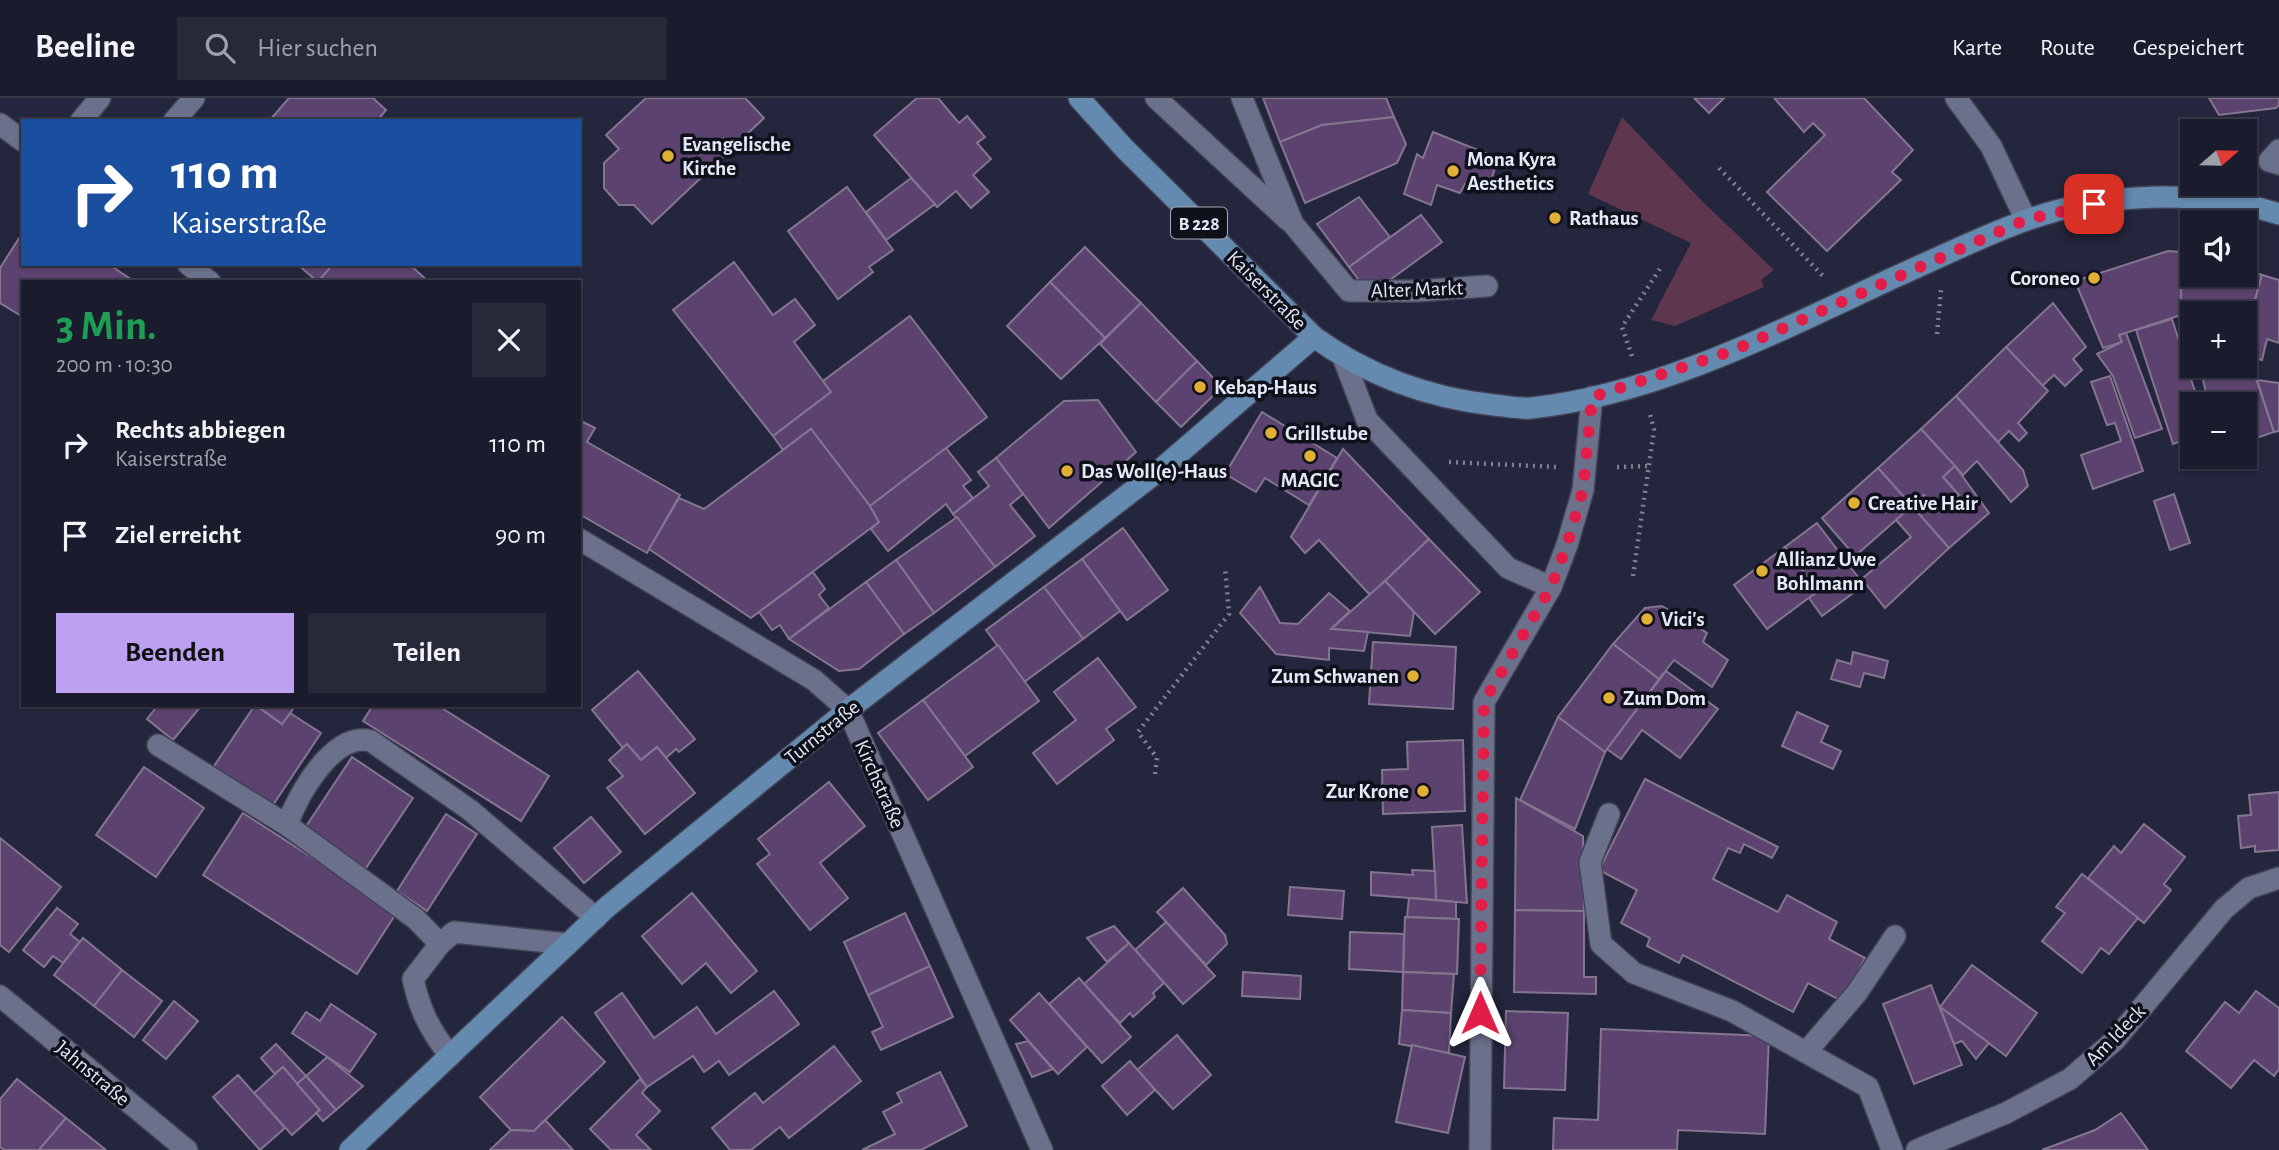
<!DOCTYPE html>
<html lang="de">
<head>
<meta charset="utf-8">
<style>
	:root { --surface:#1a1c2d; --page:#272939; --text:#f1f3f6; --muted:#9fa1aa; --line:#383a49; --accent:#bca0f2 }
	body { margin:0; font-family:"Alegreya Sans",sans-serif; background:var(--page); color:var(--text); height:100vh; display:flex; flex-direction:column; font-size:26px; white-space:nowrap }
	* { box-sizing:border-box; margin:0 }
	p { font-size:23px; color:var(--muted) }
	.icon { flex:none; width:38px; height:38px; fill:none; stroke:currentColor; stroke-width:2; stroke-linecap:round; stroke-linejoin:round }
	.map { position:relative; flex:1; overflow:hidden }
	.sheet { position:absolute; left:21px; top:182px; width:560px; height:427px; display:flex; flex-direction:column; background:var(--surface); border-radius:0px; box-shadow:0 2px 5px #0004,0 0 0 2px var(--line) }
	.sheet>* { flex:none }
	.guide { position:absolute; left:21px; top:21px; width:560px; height:147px; border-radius:0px; box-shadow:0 2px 5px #0004,0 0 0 2px var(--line); background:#1a4fa0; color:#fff; overflow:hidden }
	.needle { width:46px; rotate:70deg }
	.tools { position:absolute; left:2180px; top:21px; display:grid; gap:14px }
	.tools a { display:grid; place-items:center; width:77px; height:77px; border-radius:0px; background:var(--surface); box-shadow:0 2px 5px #0004,0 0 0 2px var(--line); font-size:35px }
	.pin { position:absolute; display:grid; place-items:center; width:60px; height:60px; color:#fff; margin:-30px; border-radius:14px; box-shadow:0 4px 10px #0006 }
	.me { position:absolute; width:77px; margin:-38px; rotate:0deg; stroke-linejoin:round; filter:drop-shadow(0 0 5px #0008) }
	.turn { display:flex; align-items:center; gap:24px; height:147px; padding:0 35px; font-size:32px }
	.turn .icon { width:91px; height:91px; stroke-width:2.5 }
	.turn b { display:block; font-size:49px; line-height:60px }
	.round { display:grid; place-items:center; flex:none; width:74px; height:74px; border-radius:0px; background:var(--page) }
	.head { display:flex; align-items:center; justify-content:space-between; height:119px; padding:0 35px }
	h1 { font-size:42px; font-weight:700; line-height:52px; color:#1e9e55 }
	.primary-button { display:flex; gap:14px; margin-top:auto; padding:14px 35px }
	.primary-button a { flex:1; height:80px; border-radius:0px; background:var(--accent); color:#111; font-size:28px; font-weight:700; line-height:80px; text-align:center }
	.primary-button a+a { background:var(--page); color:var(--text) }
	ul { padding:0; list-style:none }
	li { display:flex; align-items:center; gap:21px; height:91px; padding:0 35px }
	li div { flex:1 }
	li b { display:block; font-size:26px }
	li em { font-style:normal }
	header { display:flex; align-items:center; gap:42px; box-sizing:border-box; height:98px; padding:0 35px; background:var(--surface); border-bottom:2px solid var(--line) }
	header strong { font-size:33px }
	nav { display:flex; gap:38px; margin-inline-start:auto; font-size:24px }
	.search { width:490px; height:63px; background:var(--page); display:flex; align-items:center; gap:18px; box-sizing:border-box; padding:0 24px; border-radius:0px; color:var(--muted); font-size:26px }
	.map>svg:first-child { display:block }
	.green { fill:#5e364e }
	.building { fill:#5c436f; stroke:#83768e; stroke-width:2 }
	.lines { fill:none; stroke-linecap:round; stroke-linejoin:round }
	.minor-casing { stroke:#404355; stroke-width:24 }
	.major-casing { stroke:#404355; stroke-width:24 }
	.path { stroke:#808396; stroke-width:4.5; stroke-dasharray:2 5; stroke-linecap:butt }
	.minor { stroke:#6c718b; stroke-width:21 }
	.major { stroke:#648aaf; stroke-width:21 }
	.route { stroke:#e11d48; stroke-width:12; stroke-dasharray:0 21.6 }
	.poi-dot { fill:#e0b034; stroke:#0e101a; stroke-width:2.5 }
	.labels { text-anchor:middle; stroke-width:7; stroke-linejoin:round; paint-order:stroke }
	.shield { fill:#0e101a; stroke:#a4a7b5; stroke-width:2 }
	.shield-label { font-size:19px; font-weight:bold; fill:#e5e8f7 }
	.poi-label { font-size:21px; font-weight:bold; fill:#e5e8f7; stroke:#0e101a; text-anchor:start }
	.street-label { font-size:21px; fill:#e5e8f7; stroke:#0e101a }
</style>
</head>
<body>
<header>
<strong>Beeline</strong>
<div class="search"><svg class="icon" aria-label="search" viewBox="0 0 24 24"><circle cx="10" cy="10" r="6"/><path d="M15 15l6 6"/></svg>Hier suchen</div>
<nav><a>Karte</a><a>Route</a><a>Gespeichert</a></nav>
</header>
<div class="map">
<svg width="2279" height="1052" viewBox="0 0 2279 1052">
	<rect width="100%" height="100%" fill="#23263c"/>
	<polygon class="green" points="1622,19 1701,102 1774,172 1761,182 1764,189 1675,228 1651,222 1691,145 1588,96"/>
	<g class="building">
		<polygon points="289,0 373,0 386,12 377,23 269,23"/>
		<polygon points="646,0 745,0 764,20 652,126 634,107 619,107 604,90 604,65 619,51 606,37"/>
		<polygon points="917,0 938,0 959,25 967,18 985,39 977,45 991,61 973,77 989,94 971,110 956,93 937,109 874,37"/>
		<polygon points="1263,0 1386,0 1394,19 1322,27 1280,44"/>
		<polygon points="1694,0 1724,0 1709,15"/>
		<polygon points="1774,0 1864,0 1913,52 1892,74 1901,82 1827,153 1767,94 1825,37 1813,25 1804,34"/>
		<polygon points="2209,0 2279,0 2279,7 2276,10 2219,17"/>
		<polygon points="1394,19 1406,46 1397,65 1305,105 1280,44 1322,27"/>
		<polygon points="1433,34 1498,60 1488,93 1465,86 1460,95 1437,87 1431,107 1404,96 1417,56 1423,60"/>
		<polygon points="911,80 935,106 886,142 866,114"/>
		<polygon points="847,89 893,152 869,169 873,174 838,201 788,133"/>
		<polygon points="1359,99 1390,139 1349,169 1317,126"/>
		<polygon points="1421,117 1442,144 1383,187 1361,185 1349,169"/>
		<polygon points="23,134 23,166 108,166 135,184 23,184 23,219 0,205 0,170"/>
		<polygon points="1085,149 1141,205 1105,240 1050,184"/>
		<polygon points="2168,153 2181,154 2181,217 2119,237 2122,244 2103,250 2075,183"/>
		<polygon points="2181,154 2193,155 2193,177 2245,177 2245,171 2262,177 2245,238 2245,215 2193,215 2193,236 2188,234 2190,220 2181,217"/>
		<polygon points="734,164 773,217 795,201 815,227 794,244 831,294 773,338 673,212"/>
		<polygon points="297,166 333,166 318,184"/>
		<polygon points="333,166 409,166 429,184 318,184"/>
		<polygon points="2262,177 2279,182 2279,245 2267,241 2262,262 2249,259 2245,238"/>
		<polygon points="1050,184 1105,240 1061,281 1007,228"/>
		<polygon points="1141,205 1197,263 1156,304 1100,246"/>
		<polygon points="2053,205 2086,249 2073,261 2082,272 2065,288 2054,277 2042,288 2006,249"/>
		<polygon points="910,218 987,319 870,408 811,331 783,352 773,338 831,294 823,283"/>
		<polygon points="2172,221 2199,306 2193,306 2193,339 2173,346 2136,232"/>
		<polygon points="2126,235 2162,331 2135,340 2113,278 2097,256 2122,244 2119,237"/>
		<polygon points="2245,248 2274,334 2245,344 2245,306 2203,306 2200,296 2206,295 2200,268 2245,268"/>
		<polygon points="2006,249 2048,293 2018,325 2027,335 2019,343 2009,333 1998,344 1956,298"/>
		<polygon points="1197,263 1222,289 1181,329 1156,304"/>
		<polygon points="2110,278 2143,373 2093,391 2081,357 2121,343 2115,325 2107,327 2091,284"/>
		<polygon points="2257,282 2279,285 2279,333 2274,334"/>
		<polygon points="1956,298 2023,372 2028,388 2011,404 1977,363 1963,377 1921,331"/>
		<polygon points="1098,302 1136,354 1049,430 996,360 1064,303"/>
		<polygon points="1262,314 1337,360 1309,407 1265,380 1256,394 1225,376"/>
		<polygon points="579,322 595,330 587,344 680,397 647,455 579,416"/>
		<polygon points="811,331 870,408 879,424 751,520 649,451 679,400 704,411"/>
		<polygon points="1921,331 1955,368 1943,379 1959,397 1940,414 1924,397 1912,408 1878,370"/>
		<polygon points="946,350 971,382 963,388 973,400 953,416 946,406 888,453 871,431 879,424 870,408"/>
		<polygon points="1343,351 1429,441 1370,497 1319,442 1305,455 1291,439"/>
		<polygon points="996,360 1023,396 1010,407 1035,438 995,469 953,416 989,388 978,374"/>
		<polygon points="1955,368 1989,415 1949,450 1912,408 1924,397 1940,414 1959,397 1943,379"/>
		<polygon points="1878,370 1912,408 1855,458 1822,420"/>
		<polygon points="2174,396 2190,445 2170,452 2154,403"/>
		<polygon points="1912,408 1949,450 1885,510 1862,481 1911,439 1896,422"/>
		<polygon points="957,419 995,469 934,515 896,462"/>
		<polygon points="1817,425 1864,487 1822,518 1809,500 1818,493 1785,449"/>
		<polygon points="1123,430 1168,492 1127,522 1082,461"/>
		<polygon points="1429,441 1480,494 1435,536 1385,483"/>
		<polygon points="1785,449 1818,493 1767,531 1734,487"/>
		<polygon points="1082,461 1120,513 1083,541 1044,489"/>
		<polygon points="896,462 934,515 904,536 866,484"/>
		<polygon points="813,474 825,491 819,497 829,510 789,541 780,527 772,532 759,514"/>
		<polygon points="1385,483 1414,514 1410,538 1331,531"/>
		<polygon points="866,484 904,536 859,571 839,573 789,541"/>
		<polygon points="1044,489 1083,541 1024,584 986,532"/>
		<polygon points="1260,489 1280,525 1298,526 1329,495 1350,513 1331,531 1368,534 1364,553 1329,550 1329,562 1276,556 1240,515"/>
		<polygon points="1662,508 1707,535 1703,544 1728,562 1712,589 1674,562 1659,581 1613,546 1645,510"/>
		<polygon points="1373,544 1456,549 1453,611 1369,606"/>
		<polygon points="1613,546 1659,581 1605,654 1558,619"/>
		<polygon points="998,547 1039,603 965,658 923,602"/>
		<polygon points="1853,554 1888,563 1884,580 1864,575 1860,589 1831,581 1837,562 1851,566"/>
		<polygon points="1098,560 1136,609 1106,631 1114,642 1057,686 1033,655 1076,622 1054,594"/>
		<polygon points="638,573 695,641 679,654 676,651 666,660 657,649 641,662 627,646 623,650 592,612"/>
		<polygon points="1666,573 1718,611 1680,660 1642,632 1621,661 1607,651"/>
		<polygon points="923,602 973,669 928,702 878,635"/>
		<polygon points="158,607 202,607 173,642 147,621"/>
		<polygon points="255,607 282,626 290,615 321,635 271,710 212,671"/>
		<polygon points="256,607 296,607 282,626"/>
		<polygon points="373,607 437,607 549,678 521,723 363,623"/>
		<polygon points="1797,614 1828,628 1821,644 1841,653 1833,671 1782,648"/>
		<polygon points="1558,619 1605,654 1575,731 1520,702"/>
		<polygon points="1463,642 1465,713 1383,716 1382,672 1408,671 1407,644"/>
		<polygon points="627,646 641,662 657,649 695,695 645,736 607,690 623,678 609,662"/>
		<polygon points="352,659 413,700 364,773 303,733"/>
		<polygon points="144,669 204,710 156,779 96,737"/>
		<polygon points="1645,681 1778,749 1772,760 1744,746 1740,755 1728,750 1713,781 1778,814 1787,797 1837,824 1829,841 1865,860 1843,904 1808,885 1793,914 1683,857 1679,865 1647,848 1650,840 1621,825 1637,792 1599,772"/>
		<polygon points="829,684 865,728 820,765 848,800 810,832 757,766 770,756 758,741"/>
		<polygon points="2279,694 2279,752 2255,754 2255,748 2241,750 2238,718 2251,717 2249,697"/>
		<polygon points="1516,700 1583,738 1584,813 1515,812"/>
		<polygon points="243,715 397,814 357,876 203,777"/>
		<polygon points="446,716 477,736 427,813 397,793"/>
		<polygon points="591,719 621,754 584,785 554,750"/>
		<polygon points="2144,726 2185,759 2164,786 2171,792 2144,825 2088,780 2114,748 2121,755"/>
		<polygon points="1462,727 1467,805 1436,802 1432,729"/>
		<polygon points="0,740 61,789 9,854 0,847"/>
		<polygon points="1412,772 1435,773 1436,802 1371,797 1371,774 1413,777"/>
		<polygon points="2082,776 2138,820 2109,856 2101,850 2082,875 2042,843 2065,815 2056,809"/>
		<polygon points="1290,789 1344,793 1342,821 1288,817"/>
		<polygon points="1183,790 1225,837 1227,846 1206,867 1157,814"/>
		<polygon points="692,795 757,873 731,895 706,865 682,886 642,838"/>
		<polygon points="1409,800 1456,804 1456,821 1407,819"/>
		<polygon points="57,810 78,826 70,836 80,844 63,865 53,858 44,869 23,852"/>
		<polygon points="1515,812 1584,813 1584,879 1596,879 1596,896 1514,894"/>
		<polygon points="905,815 930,868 868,897 844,844"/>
		<polygon points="1405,819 1459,821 1457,876 1403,874"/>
		<polygon points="1166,824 1215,878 1183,906 1135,852"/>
		<polygon points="1114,828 1129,845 1107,864 1087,840"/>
		<polygon points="1350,834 1404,836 1403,874 1349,871"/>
		<polygon points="83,840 122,872 94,908 54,877"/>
		<polygon points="1129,845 1164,885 1153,895 1155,899 1133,919 1130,915 1120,925 1084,886"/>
		<polygon points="1972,867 2037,915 2006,958 1940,909"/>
		<polygon points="930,868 953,919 881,952 872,934 883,929 868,897"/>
		<polygon points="122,872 162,903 134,939 94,908"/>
		<polygon points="1243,874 1301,878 1300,901 1242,898"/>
		<polygon points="1403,874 1454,876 1451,915 1402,912"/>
		<polygon points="1079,880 1131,939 1102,965 1049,906"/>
		<polygon points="1931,887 1962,967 1914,986 1883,906"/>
		<polygon points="774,893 799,926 729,977 719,963 704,974 693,958 647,989 595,915 622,895 654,940 697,909 716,936"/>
		<polygon points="2256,893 2279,910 2279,971 2274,978 2254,962 2231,990 2186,953 2225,904 2239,915"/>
		<polygon points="1039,895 1087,949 1058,976 1010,922"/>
		<polygon points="174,903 198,923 166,961 143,942"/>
		<polygon points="331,906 376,936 350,974 292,935 306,914 320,923"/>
		<polygon points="1940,909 1989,945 1976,961 1962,943 1954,946"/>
		<polygon points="1402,912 1451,915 1449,955 1399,946"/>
		<polygon points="1506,913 1568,915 1565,992 1504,990"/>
		<polygon points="562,919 605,964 534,1033 511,1032 480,999"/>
		<polygon points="1601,931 1769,938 1765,1036 1678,1032 1677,1052 1553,1052 1554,1020 1598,1022"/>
		<polygon points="1177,937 1211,977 1173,1011 1137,972"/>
		<polygon points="1028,943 1053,971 1032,979 1016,946"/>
		<polygon points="276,946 306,978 297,986 283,969 275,976 261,960"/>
		<polygon points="1412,947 1465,959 1448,1035 1396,1024"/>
		<polygon points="834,948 861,983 789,1040 780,1029 751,1052 730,1052 712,1030 755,995 763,1005"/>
		<polygon points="327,959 363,988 336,1012 306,978"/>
		<polygon points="1130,963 1155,992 1127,1017 1102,988"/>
		<polygon points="283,969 320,1012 292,1037 254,995"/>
		<polygon points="940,974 967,1028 921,1052 862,1052 895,1036 883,1014 902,1004 897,995"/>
		<polygon points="238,977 285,1030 260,1052 213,999"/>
		<polygon points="306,978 336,1012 323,1023 316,1015 320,1012 297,986"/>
		<polygon points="17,981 66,1020 39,1052 4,1052 0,1049 0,1001"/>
		<polygon points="640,981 647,989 642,995 660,1013 636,1037 651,1052 611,1052 590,1031"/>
		<polygon points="2121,1015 2148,1052 2042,1052 2095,1032"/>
		<polygon points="66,1020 106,1052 39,1052"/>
		<polygon points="545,1022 573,1052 490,1052 511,1032 534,1033"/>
	</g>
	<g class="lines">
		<g class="minor-casing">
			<g id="minor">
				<polyline points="1156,0 1288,122"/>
				<polyline points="1242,0 1293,126 1349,193 1417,193 1487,188"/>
				<polyline points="1956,0 1991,48 2026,122"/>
				<polyline points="81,23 100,0"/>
				<polyline points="174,23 194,0"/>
				<polyline points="0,26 23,43"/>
				<polyline points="2279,52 2269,63 2279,66"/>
				<polyline points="188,166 210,184"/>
				<polyline points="1343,259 1367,322 1508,470 1551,489"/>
				<polyline points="579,441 814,582 848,612 1042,1052"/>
				<polyline points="158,647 287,727"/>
				<polyline points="1609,716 1590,764 1601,846 1634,875 1732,913 1868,989 1892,1052"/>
				<path d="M 440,846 L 413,881 C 420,913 430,932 450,958"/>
				<path d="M 568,846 L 454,834 L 440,846 L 416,821 L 287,727 C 298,697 333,633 371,643 L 470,712 L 596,820"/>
				<polyline points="0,898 187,1052"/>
				<polyline points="1806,954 1856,896 1895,838"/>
				<polyline points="1480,1052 1484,604 1551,489 1567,447 1583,392 1592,299"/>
				<polyline points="1917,1052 2006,1015 2070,981 2115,942 2224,811 2249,790 2279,780"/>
			</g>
		</g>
		<g class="major-casing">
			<g id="major">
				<path d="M 1079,0 L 1124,50 L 1314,239 C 1367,277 1429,300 1494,307 C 1506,308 1519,311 1531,310 C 1656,297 1781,232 1893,180 C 1936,161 1980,139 2024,123 C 2104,94 2198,91 2279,116"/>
				<polyline points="350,1052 607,809 848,612 1161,371 1314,239"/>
			</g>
		</g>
		<g class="path">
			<polyline points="1719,70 1823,178"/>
			<polyline points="1937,236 1941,192"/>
			<polyline points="1632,258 1622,229 1661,169"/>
			<polyline points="1449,364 1556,369"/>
			<polyline points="1617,369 1649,368"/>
			<polyline points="1633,478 1654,332 1650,316"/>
			<polyline points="1155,676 1157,660 1138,634 1229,516 1225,469"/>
		</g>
		<use href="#minor" class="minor"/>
		<use href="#major" class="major"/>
	</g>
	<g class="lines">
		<polyline class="route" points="1480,915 1484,604 1551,489 1567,447 1583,392 1592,299 1732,253 2025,122 2094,106"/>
	</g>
	<g class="poi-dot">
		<circle cx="668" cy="58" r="7"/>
		<circle cx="1453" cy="73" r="7"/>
		<circle cx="1555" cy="120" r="7"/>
		<circle cx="2094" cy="180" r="7"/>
		<circle cx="1200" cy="289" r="7"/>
		<circle cx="1271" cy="335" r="7"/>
		<circle cx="1310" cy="358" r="7"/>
		<circle cx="1067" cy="373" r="7"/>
		<circle cx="1854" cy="405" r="7"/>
		<circle cx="1762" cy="473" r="7"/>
		<circle cx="1647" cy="521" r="7"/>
		<circle cx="1413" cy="578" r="7"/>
		<circle cx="1609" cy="600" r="7"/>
		<circle cx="1423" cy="693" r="7"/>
	</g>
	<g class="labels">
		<rect class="shield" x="1171" y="109.5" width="56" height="31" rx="5"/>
		<g class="shield-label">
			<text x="1199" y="132">B 228</text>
		</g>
		<g class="poi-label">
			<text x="682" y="53">Evangelische<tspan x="682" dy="24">Kirche</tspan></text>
			<text x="1467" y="68">Mona Kyra<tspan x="1467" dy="24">Aesthetics</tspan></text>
			<text x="1569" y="127">Rathaus</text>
			<text x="2080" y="187" text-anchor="end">Coroneo</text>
			<text x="1214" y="296">Kebap-Haus</text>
			<text x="1285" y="342">Grillstube</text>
			<text x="1081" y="380">Das Woll(e)-Haus</text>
			<text x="1310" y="389" text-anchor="middle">MAGIC</text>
			<text x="1868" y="412">Creative Hair</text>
			<text x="1776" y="468">Allianz Uwe<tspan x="1776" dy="24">Bohlmann</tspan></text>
			<text x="1661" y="528">Vici's</text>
			<text x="1399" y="585" text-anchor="end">Zum Schwanen</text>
			<text x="1623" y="607">Zum Dom</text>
			<text x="1409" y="700" text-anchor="end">Zur Krone</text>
		</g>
		<g class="street-label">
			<text transform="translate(1417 191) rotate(-2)" y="7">Alter Markt</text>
			<text transform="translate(1267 192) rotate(45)" y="7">Kaiserstraße</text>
			<text transform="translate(822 634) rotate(-39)" y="7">Turnstraße</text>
			<text transform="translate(880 686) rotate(66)" y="7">Kirchstraße</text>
			<text transform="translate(2115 937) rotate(-46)" y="7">Am Ideck</text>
			<text transform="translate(93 975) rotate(40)" y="7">Jahnstraße</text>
		</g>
	</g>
</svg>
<div class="tools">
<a><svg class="needle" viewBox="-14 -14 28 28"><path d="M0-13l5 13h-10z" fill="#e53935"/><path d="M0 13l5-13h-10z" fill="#9fa1aa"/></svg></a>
<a><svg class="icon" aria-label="sound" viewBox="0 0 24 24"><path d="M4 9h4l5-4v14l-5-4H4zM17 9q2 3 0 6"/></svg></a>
<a>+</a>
<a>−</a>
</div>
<div class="pin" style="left:2094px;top:106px;background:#d93025"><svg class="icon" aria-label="arrive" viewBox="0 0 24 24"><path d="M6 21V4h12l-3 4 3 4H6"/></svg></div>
<svg class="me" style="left:1480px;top:915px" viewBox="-20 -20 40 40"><path d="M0-17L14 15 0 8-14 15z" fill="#e11d48" stroke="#fff" stroke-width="4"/></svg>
<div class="guide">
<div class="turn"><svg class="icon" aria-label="right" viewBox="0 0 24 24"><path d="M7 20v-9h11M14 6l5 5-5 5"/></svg><div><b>110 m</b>Kaiserstraße</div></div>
</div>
<section class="sheet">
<div class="head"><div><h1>3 Min.</h1><p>200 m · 10:30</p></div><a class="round"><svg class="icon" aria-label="close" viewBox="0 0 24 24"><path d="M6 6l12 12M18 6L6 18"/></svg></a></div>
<ul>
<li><svg class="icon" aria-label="right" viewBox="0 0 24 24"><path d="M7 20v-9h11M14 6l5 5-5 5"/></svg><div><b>Rechts abbiegen</b><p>Kaiserstraße</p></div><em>110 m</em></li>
<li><svg class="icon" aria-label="arrive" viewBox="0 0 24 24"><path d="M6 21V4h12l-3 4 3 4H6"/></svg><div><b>Ziel erreicht</b></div><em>90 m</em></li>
</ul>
<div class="primary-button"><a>Beenden</a><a>Teilen</a></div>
</section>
</div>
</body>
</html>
